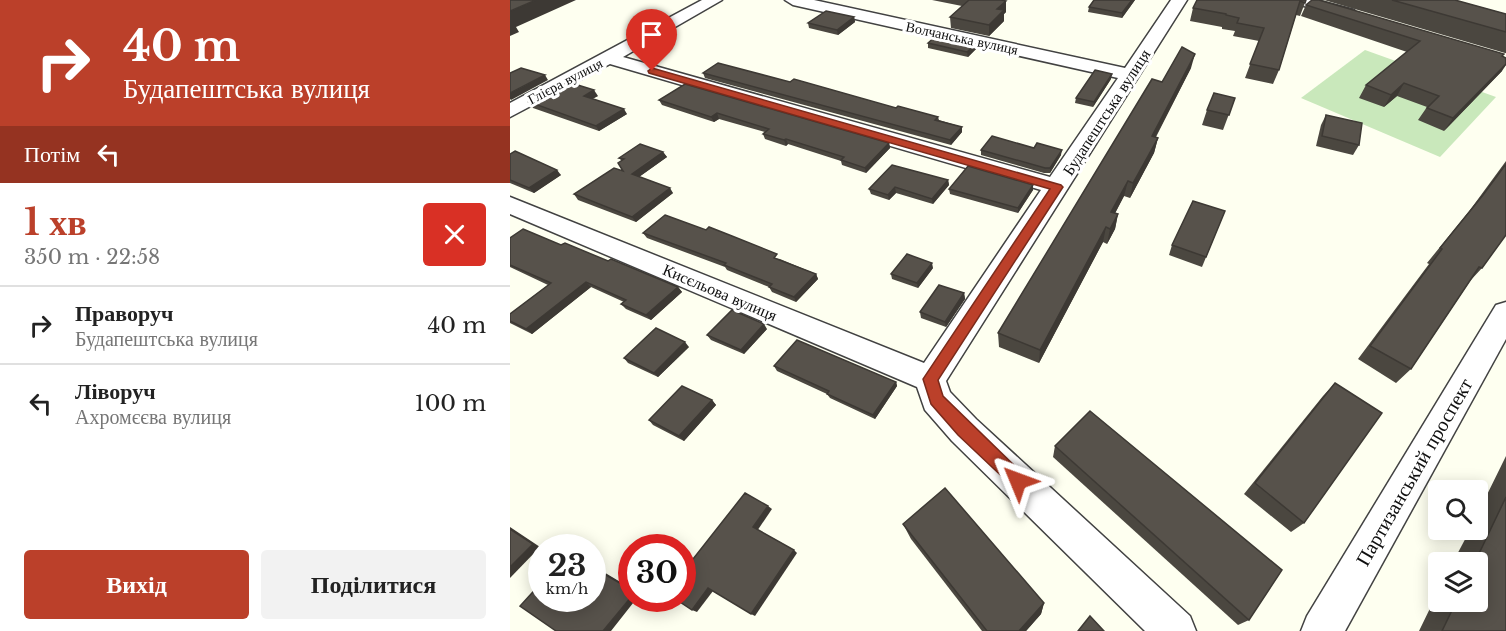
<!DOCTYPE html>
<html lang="uk">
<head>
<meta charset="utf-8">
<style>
	:root { --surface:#fff; --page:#f2f2f2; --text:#222; --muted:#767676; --line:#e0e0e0; --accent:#bb402a }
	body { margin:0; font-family:"Libre Baskerville",serif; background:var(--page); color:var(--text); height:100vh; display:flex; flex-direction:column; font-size:22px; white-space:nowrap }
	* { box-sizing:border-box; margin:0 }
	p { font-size:20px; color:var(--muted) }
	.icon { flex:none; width:33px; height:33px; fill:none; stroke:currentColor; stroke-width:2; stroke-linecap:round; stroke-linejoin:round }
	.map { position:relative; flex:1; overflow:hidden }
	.side { display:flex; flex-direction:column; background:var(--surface); width:510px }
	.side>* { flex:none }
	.guide { background:#bb402a; color:#fff; overflow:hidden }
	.tools { position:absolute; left:918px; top:480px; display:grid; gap:12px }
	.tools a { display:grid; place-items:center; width:60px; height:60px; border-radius:6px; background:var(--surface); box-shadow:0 3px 15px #0003; font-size:30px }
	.speed { position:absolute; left:18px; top:534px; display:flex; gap:12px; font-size:30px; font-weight:700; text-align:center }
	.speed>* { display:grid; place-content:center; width:78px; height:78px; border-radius:50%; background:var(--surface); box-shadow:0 3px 15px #0003; line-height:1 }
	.speed small { font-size:15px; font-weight:400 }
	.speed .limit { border:9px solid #d22; background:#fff; color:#111 }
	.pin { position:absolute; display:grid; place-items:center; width:51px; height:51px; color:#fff; margin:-62px -26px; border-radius:50% 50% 50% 0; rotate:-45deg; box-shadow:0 0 6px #0007 }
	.pin .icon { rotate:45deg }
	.me { position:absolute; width:66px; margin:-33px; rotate:314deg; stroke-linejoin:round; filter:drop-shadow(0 0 4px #0008) }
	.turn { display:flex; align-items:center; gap:21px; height:126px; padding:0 24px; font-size:27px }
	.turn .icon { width:78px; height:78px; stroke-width:2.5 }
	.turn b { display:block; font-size:42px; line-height:51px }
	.then { display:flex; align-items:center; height:57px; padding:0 24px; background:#0003; gap:12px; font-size:22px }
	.round { display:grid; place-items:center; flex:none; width:63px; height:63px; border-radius:6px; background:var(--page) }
	.summary { display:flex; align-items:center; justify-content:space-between; height:102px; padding:0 24px }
	h1 { font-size:36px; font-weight:800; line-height:45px; color:var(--accent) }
	.action { display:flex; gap:12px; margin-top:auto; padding:12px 24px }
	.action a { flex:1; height:69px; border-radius:6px; background:var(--accent); color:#fff; font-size:24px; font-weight:800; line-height:69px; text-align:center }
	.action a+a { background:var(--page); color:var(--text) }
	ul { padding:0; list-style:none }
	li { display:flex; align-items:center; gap:18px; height:78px; padding:0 24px; border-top:2px solid var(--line) }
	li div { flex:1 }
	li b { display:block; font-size:22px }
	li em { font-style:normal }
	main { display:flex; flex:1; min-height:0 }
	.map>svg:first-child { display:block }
	.green { fill:#c9e8bb }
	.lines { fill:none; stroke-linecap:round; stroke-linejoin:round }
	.minor-casing { stroke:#424242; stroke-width:3 }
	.minor { fill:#fff; fill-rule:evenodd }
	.wall { fill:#4b4740 }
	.shaded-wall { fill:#3d3934 }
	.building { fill:#57524b; stroke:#3d3934; stroke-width:1.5 }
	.route { fill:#bb402a; stroke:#7a2a1b; stroke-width:1.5 }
	.labels { text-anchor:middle; stroke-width:6; stroke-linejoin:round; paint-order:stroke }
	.far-street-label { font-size:14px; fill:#0f0f0f; stroke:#fff }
	.street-label { font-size:16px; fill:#0f0f0f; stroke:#fff }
	.near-street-label { font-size:20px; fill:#0f0f0f; stroke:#fff }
</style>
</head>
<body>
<main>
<section class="side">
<div class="guide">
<div class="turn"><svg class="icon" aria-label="right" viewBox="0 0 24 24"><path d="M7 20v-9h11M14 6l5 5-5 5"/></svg><div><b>40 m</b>Будапештська вулиця</div></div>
<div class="then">Потім<svg class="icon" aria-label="left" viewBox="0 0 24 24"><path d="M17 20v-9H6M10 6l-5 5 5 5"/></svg></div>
</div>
<div class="summary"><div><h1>1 хв</h1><p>350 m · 22:58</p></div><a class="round" style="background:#d93025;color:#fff"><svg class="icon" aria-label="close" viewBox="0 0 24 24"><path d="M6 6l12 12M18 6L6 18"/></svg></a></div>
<ul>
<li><svg class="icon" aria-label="right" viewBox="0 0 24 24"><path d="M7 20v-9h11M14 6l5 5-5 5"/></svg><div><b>Праворуч</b><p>Будапештська вулиця</p></div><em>40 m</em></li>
<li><svg class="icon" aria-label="left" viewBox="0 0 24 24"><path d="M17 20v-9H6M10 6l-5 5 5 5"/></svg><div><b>Ліворуч</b><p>Ахромєєва вулиця</p></div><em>100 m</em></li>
</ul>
<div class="action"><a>Вихід</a><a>Поділитися</a></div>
</section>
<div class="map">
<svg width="996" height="631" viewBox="0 0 996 631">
	<rect width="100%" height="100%" fill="#fefff0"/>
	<polygon class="green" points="855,50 986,97 930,157 791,98"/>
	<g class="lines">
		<g class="minor-casing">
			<g id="minor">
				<polygon points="192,0 212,0 113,57 540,177 608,78 283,5 275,0 304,0 615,68 661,0 677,0 436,381 440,392 466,419 680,616 686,631 635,631 442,441 415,410 407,387 0,214 0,197 414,363 531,190 100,64 0,117 0,103"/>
				<polygon points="780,0 806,0 844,10 846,13 838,18 783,3"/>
				<polygon points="996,302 996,339 835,631 791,631 797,616 986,305"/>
			</g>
		</g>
		<use href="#minor" class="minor"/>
	</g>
	<g class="wall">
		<polygon points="422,0 491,0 496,1 496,12 494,14 494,21 479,36 441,28 440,17 452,6"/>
		<polygon points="584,0 625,0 612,18 578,12 579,7"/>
		<polygon points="796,0 790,16 786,15 769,70 763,84 735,78 749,41 723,36 725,31 712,29 712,27 680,21 683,8"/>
		<polygon points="814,0 945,0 996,14 996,53 995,53"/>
		<polygon points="796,5 992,56 992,71 934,131 908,120 917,107 887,96 874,107 849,98 856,85 897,52 791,16"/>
		<polygon points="344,17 345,22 328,35 299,28 298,23"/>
		<polygon points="418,43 466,44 466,49 458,57 418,48"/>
		<polygon points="681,68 646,137 648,138 644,153 620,198 614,196 605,213 608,214 605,229 597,244 593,242 529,363 489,347 488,333 652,82"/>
		<polygon points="193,73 280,82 386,108 428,117 429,120 452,127 452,132 441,145 195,78"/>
		<polygon points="601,79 583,107 565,103 566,98"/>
		<polygon points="88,96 82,99 117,114 89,131 23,108 19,102"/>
		<polygon points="725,98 713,130 692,125 697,110"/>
		<polygon points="149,100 379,143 380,148 356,173 332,165 331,161 278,144 276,146 255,139 253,134 255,132 209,119 204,122 152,105"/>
		<polygon points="816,115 849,145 843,155 806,146 811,125"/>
		<polygon points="471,150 551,155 540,173 534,173 471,155"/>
		<polygon points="153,152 157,157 129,177 163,193 126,222 68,200 64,194 113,171 112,161 109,158"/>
		<polygon points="0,154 51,175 24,193 0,183"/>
		<polygon points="996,161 996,235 972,268 960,281 901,369 886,383 848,359 919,264 917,263 960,210"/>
		<polygon points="438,180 439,185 423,204 386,193 379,200 361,194 359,189"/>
		<polygon points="439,189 523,190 508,213 440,194"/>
		<polygon points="715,211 692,267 659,255 662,245"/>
		<polygon points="133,233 270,259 306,274 308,279 286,302 262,292 259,287 217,270 215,267 137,238"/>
		<polygon points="0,238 51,245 98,261 168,287 172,292 141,320 116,309 111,304 114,302 81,287 22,334 0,323 0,314 38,285 0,267"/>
		<polygon points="423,268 408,288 382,279 381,274"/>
		<polygon points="454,293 455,299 436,327 411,318 410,312"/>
		<polygon points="257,329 234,354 201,340 197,335"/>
		<polygon points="179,347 148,377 118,363 114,358"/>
		<polygon points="264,366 386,382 387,386 365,419 320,398 317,394 267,371"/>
		<polygon points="825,383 794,523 781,532 734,494 813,396"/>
		<polygon points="202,400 206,405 174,441 143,425 139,420"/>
		<polygon points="545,446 739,620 728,625 543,457"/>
		<polygon points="996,456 996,631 909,631 928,592 928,602 968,602 968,562 943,562 960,530 968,530 968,513"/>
		<polygon points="393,524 534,603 531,614 516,631 472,631 401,539"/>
	</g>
	<g class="shaded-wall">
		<polygon points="26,0 66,0 6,27 9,32 0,36 0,11"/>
		<polygon points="622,0 625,0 612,18 612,13"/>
		<polygon points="496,1 496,12 494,14 494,21 479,36 479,25 487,9"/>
		<polygon points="344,17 345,22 328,35 327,30"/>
		<polygon points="466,44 466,49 458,57 457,52"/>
		<polygon points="685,54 681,68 638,151 642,136"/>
		<polygon points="996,64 996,65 992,71 934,131 943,118"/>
		<polygon points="602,74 601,79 583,107 584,102"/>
		<polygon points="35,75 38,80 1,100 0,99 0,93"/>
		<polygon points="894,83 887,96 874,107 881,95"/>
		<polygon points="84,90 88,96 78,101 74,96"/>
		<polygon points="114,109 117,114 89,131 86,126"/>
		<polygon points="207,113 209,119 204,122 201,117"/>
		<polygon points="452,127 452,132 441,145 440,140"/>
		<polygon points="648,138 644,153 620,198 623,183"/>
		<polygon points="276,139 278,144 276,146 274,140"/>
		<polygon points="379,143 380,148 356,173 355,168"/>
		<polygon points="552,150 551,155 540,173 540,168"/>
		<polygon points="153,152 157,157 126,179 122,174"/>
		<polygon points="47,170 51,175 24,193 19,188"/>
		<polygon points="438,180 439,185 423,204 422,199"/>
		<polygon points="618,181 614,196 598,227 601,212"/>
		<polygon points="523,185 523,190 508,213 508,208"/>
		<polygon points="385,187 386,193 379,200 378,195"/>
		<polygon points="160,188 163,193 126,222 122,217"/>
		<polygon points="608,214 605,229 597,244 600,229"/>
		<polygon points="596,227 593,242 529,363 530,350"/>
		<polygon points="422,263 423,268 408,288 407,283"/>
		<polygon points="306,274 308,279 286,302 284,297"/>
		<polygon points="76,282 81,287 22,334 16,329"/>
		<polygon points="168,287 172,292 141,320 136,315"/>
		<polygon points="454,293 455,299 436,327 435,322"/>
		<polygon points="254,324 257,329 234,354 231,350"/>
		<polygon points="175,342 179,347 148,377 144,373"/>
		<polygon points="386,382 387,386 365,419 363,415"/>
		<polygon points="202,400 206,405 174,441 169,436"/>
		<polygon points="258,506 262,509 247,531 243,527"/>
		<polygon points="0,527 30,547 0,578"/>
		<polygon points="284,550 287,553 245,616 241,614"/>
		<polygon points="82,565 122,589 122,590 82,567"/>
		<polygon points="198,588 203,591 187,612 182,610"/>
		<polygon points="122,596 122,598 127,598 101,631 93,631"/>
		<polygon points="534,603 531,614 516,631 509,631"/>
	</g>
	<g class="building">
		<polygon points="0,0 26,0 0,11"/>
		<polygon points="459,0 491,0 496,1 487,9 494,10 479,25 440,17"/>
		<polygon points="584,0 622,0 612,13 579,7"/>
		<polygon points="687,0 796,0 795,3 790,1 769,70 740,64 754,28 727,23 729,18 716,15 716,14 683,8"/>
		<polygon points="802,0 809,0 994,54 992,56 996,58 996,64 943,118 917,108 929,96 894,83 881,95 856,85 910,41 796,5"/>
		<polygon points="882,0 945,0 996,14 996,32"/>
		<polygon points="316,11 344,17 327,30 298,23"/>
		<polygon points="427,35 466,44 457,52 418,43"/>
		<polygon points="672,47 685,54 642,136 648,138 623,183 618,181 601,212 608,214 600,229 596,227 530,350 488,333 642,79 652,82"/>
		<polygon points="208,63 280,82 284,79 386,108 388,106 428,117 425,120 452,127 440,140 193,73"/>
		<polygon points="11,68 35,75 0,93 0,73"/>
		<polygon points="585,70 602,74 584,102 566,98"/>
		<polygon points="58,82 84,90 74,96 114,109 86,126 19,102"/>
		<polygon points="175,84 379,143 355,168 331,160 334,157 276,139 274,140 253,134 259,129 207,113 201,117 149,100"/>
		<polygon points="704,93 725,98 719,115 697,110"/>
		<polygon points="816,115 852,123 849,145 812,136"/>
		<polygon points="482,136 524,148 527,143 552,150 540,168 535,168 471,150"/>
		<polygon points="130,144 153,152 122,174 160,188 122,217 64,194 104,168 113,171 108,163 114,159 109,158"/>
		<polygon points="5,151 47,170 19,188 0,180 0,154"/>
		<polygon points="996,164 996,235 972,268 969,267 901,369 860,346 932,249 930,248 973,195"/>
		<polygon points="382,165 438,180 422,199 385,187 378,195 359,189"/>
		<polygon points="458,166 523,185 508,208 439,189"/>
		<polygon points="683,201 715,211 696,257 662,245"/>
		<polygon points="155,215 196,230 199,227 222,236 267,254 264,258 306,274 284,297 259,287 262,284 214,265 216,263 133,233"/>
		<polygon points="13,229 51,245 55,243 98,261 101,259 168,287 136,315 111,304 116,300 76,282 16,329 0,321 0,314 41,283 0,265 0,238"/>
		<polygon points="397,254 422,263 407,283 381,274"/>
		<polygon points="429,285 454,293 435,322 410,312"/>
		<polygon points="222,310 254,324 231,350 197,335"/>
		<polygon points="146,328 175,342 144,373 114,358"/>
		<polygon points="287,340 386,382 363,415 317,394 319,391 264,366"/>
		<polygon points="825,383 872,413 794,523 745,483"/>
		<polygon points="172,386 202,400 169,436 139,420"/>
		<polygon points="580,411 772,570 739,620 545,446"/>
		<polygon points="435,488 534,603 509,631 477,631 393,524"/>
		<polygon points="235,493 258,506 243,527 284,550 241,614 198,588 182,610 164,598 172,598 172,573"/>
		<polygon points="996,497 996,631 932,631 946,602 968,602 968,562 965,562"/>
		<polygon points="0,529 23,544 0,567"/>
		<polygon points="82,567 122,590 122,596 93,631 46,631 10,606 32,582 32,598 82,598"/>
		<polygon points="580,616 594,631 568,631"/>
	</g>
	<polygon class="route" points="142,68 551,185 553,187 428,380 433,396 514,475 517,481 514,486 508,489 502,486 448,435 421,404 413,379 540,189 139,73 138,71"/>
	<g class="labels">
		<g class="far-street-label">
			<text transform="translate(452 38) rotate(12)" y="5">Волчанська вулиця</text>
			<text transform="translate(55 81) rotate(-28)" y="5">Глієра вулиця</text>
		</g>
		<g class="street-label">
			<text transform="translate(596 112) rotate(-57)" y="6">Будапештська вулиця</text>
			<text transform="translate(210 292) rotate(23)" y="6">Кисєльова вулиця</text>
		</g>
		<g class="near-street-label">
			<text transform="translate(904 472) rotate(-60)" y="7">Партизанський проспект</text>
		</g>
	</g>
</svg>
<div class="tools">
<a><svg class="icon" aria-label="search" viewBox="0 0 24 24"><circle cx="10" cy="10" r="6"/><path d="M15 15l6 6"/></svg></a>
<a><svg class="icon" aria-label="layers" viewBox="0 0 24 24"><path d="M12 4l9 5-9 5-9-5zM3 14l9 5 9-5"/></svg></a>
</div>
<div class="speed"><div>23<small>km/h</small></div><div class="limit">30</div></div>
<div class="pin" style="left:142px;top:71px;background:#d93025"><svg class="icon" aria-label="arrive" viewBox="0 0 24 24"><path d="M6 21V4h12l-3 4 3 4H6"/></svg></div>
<svg class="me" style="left:508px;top:481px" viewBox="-20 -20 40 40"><path d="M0-17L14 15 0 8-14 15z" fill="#bb402a" stroke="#fff" stroke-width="4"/></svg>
</div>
</main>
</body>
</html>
